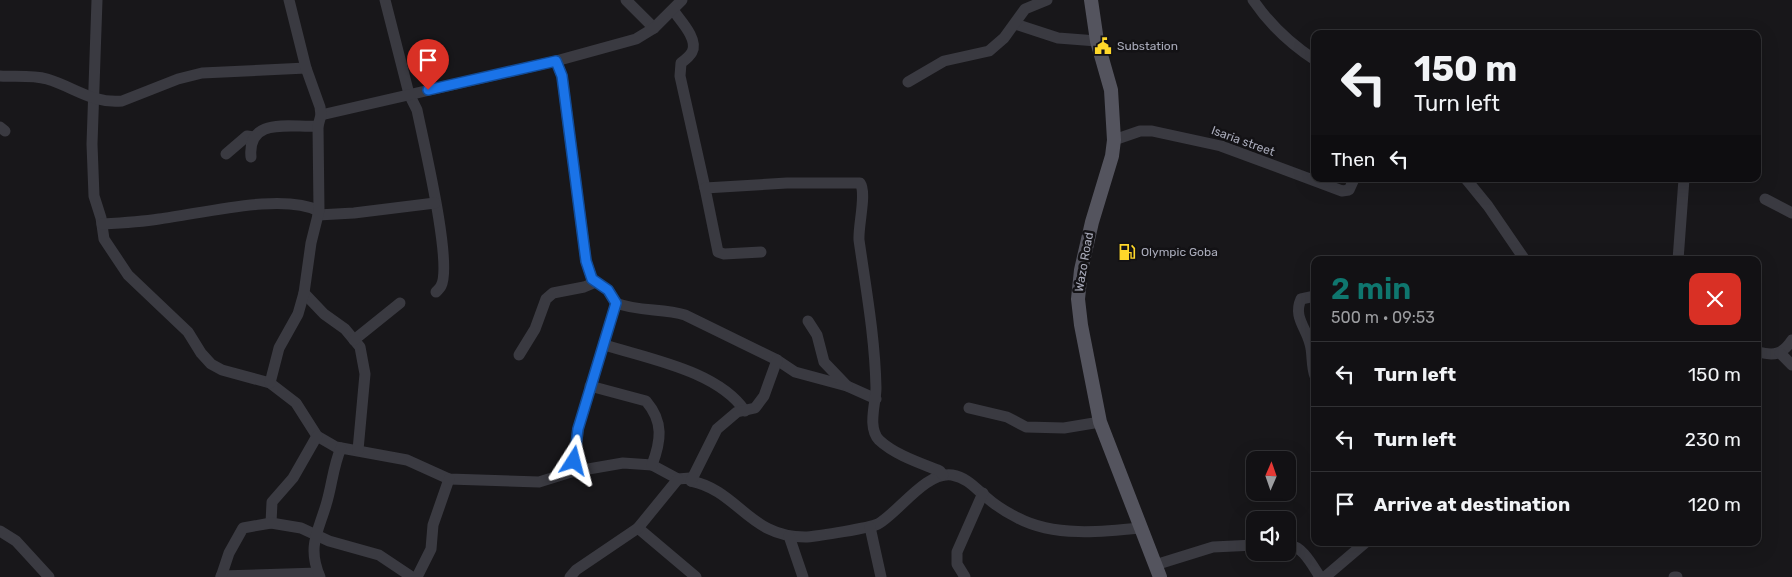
<!DOCTYPE html>
<html lang="en">
<head>
<meta charset="utf-8">
<style>
	:root { --surface:#121114; --page:#1b1a1d; --text:#f1f3f6; --muted:#9c9da0; --line:#313134; --accent:#0f766e }
	body { margin:0; font-family:Rubik,sans-serif; background:var(--page); color:var(--text); height:100vh; display:flex; flex-direction:column; font-size:19px; white-space:nowrap }
	* { box-sizing:border-box; margin:0 }
	p { font-size:16px; color:var(--muted) }
	.icon { flex:none; width:28px; height:28px; fill:none; stroke:currentColor; stroke-width:2; stroke-linecap:round; stroke-linejoin:round }
	.map { position:relative; flex:1; overflow:hidden }
	.details { position:absolute; left:1311px; top:256px; width:450px; height:290px; display:flex; flex-direction:column; background:var(--surface); border-radius:10px; box-shadow:0 5px 20px #0002,0 0 0 1px var(--line) }
	.details>* { flex:none }
	.banner { position:absolute; left:1311px; top:30px; width:450px; height:152px; border-radius:10px; box-shadow:0 5px 20px #0002,0 0 0 1px var(--line); background:#121114; color:var(--text); overflow:hidden }
	.needle { width:32px; rotate:2deg }
	.buttons { position:absolute; left:1246px; top:451px; display:grid; gap:10px }
	.buttons a { display:grid; place-items:center; width:50px; height:50px; border-radius:10px; background:var(--surface); box-shadow:0 5px 20px #0002,0 0 0 1px var(--line); font-size:25px }
	.pin { position:absolute; display:grid; place-items:center; width:42px; height:42px; color:#fff; margin:-51px -21px; border-radius:50% 50% 50% 0; rotate:-45deg; box-shadow:0 0 5px #0007 }
	.pin .icon { rotate:45deg }
	.me { position:absolute; width:55px; margin:-28px; rotate:9deg; stroke-linejoin:round; filter:drop-shadow(0 0 4px #0008) }
	.turn { display:flex; align-items:center; gap:18px; height:105px; padding:0 20px; font-size:22px }
	.turn .icon { width:65px; height:65px; stroke-width:2.5 }
	.turn b { display:block; font-size:35px; line-height:42px }
	.then { display:flex; align-items:center; height:48px; padding:0 20px; background:#0003; gap:10px; font-size:19px }
	.round { display:grid; place-items:center; flex:none; width:52px; height:52px; border-radius:10px; background:var(--page) }
	.head { display:flex; align-items:center; justify-content:space-between; height:85px; padding:0 20px }
	h1 { font-size:30px; font-weight:600; line-height:38px; color:var(--accent) }
	ul { padding:0; list-style:none }
	li { display:flex; align-items:center; gap:15px; height:65px; padding:0 20px; border-top:1px solid var(--line) }
	li div { flex:1 }
	li b { display:block; font-size:19px }
	li em { font-style:normal }
	.map>svg:first-child { display:block }
	.lines { fill:none; stroke-linecap:round; stroke-linejoin:round }
	.minor { stroke:#3a3a41; stroke-width:11 }
	.major { stroke:#54545e; stroke-width:14 }
	.route-casing { stroke:#114b97; stroke-width:12 }
	.route { stroke:#1a73e8; stroke-width:9 }
	.labels { text-anchor:middle; stroke-width:5; stroke-linejoin:round; paint-order:stroke }
	.poi-label { font-size:12px; fill:#a9abba; stroke:#131215; text-anchor:start }
	.street-label { font-size:12px; fill:#a9abba; stroke:#131215 }
</style>
</head>
<body>
<div class="map">
<svg width="1792" height="577" viewBox="0 0 1792 577">
	<rect width="100%" height="100%" fill="#18171a"/>
	<g class="lines">
		<g class="minor">
			<path d="M 97,0 L 92,144 L 94,196 L 101,218 L 104,239 L 128,275 L 188,332 L 201,353 L 211,364 L 222,370 L 270,383 L 296,403 L 317,436 L 336,447 L 407,460 L 449,479 L 539,482 L 571,472 L 623,463 L 652,465 L 678,479 L 690,478 L 691,481 C 739,491 749,538 807,537 C 818,536 870,528 878,524 C 899,512 926,471 952,475 C 968,478 975,488 986,497 C 995,505 1008,513 1018,518 C 1054,537 1102,532 1141,528"/>
			<path d="M 385,0 L 409,94 L 417,110 C 423,140 453,264 441,286 C 440,288 438,290 436,292"/>
			<polyline points="626,0 654,28"/>
			<path d="M 1253,0 C 1270,25 1289,43 1315,60"/>
			<path d="M 673,10 C 679,19 699,39 692,52 C 690,56 685,60 681,63 L 680,76 L 705,188"/>
			<polyline points="1015,24 1058,38 1097,41"/>
			<path d="M 556,61 L 562,76 L 586,261 L 592,279 L 608,290 L 616,303 C 639,312 663,308 685,315 L 777,360 L 795,372 L 847,386 L 876,399"/>
			<path d="M 0,76 C 15,77 32,75 47,79 C 74,87 93,104 122,101 L 178,79 L 202,73 L 306,68"/>
			<polyline points="908,82 944,61 989,51 1004,38 1025,9 1047,0"/>
			<polyline points="321,115 556,61 636,39 654,28 682,0"/>
			<polyline points="0,127 5,131"/>
			<polyline points="1114,140 1140,131 1152,131 1221,146 1342,191 1349,190 1354,179"/>
			<polyline points="226,154 247,136 254,137"/>
			<path d="M 251,157 C 247,116 291,128 318,126"/>
			<polyline points="1466,179 1488,206 1525,260"/>
			<polyline points="1765,199 1792,213"/>
			<polyline points="318,215 354,213 435,203"/>
			<path d="M 102,224 C 121,223 140,222 159,219 C 201,214 282,192 319,211"/>
			<path d="M 761,252 L 724,254 L 718,252 L 705,188 L 787,183 L 860,183 C 867,193 858,225 859,240 C 866,289 875,338 876,388 C 876,403 867,427 879,440 C 895,455 920,463 940,471 L 943,475"/>
			<polyline points="1678,260 1684,179"/>
			<polyline points="304,293 324,314 345,329 360,347 365,374 358,450"/>
			<path d="M 1315,296 L 1301,299 C 1293,317 1306,327 1310,344 C 1313,354 1311,366 1315,376"/>
			<polyline points="808,321 817,335 824,362 847,386"/>
			<polyline points="354,340 400,303"/>
			<path d="M 605,345 C 649,359 718,371 745,411"/>
			<path d="M 1758,352 C 1774,356 1782,355 1792,340"/>
			<polyline points="1780,353 1792,365"/>
			<polyline points="519,355 535,329 546,299 553,293 584,287 596,282"/>
			<polyline points="270,383 279,348 298,314 304,293 311,243 319,211 318,126 321,115 320,107 306,68 289,0"/>
			<path d="M 590,386 L 646,401 C 664,422 661,441 652,465"/>
			<polyline points="969,408 1007,417 1026,427 1064,428 1100,422"/>
			<polyline points="571,472 577,450 578,429 616,303"/>
			<polyline points="691,481 717,429 737,412 755,408 764,396 777,360"/>
			<polyline points="271,523 272,502 293,478 317,436"/>
			<polyline points="870,527 881,577"/>
			<polyline points="638,528 696,577"/>
			<polyline points="0,531 16,541 49,577"/>
			<polyline points="789,536 803,577"/>
			<path d="M 1288,545 C 1303,546 1312,565 1320,577"/>
			<polyline points="1155,565 1213,547 1255,545"/>
			<polyline points="221,576 318,573"/>
			<polyline points="221,577 229,553 243,528 271,523 301,528 329,541 379,555 412,577"/>
			<path d="M 320,577 C 307,547 318,532 326,505 C 332,486 333,466 341,448"/>
			<polyline points="417,577 431,549 433,525 449,479"/>
			<polyline points="570,577 576,570 638,528 678,479"/>
			<polyline points="965,577 957,564 957,552 983,493"/>
			<polyline points="1325,577 1366,542"/>
			<polyline points="1674,577 1677,577"/>
		</g>
		<polyline class="major" points="1091,0 1097,41 1111,90 1114,140 1112,156 1092,222 1081,270 1078,299 1081,325 1100,422 1160,577"/>
	</g>
	<g class="lines">
		<g class="route-casing">
			<polyline id="route" points="428,90 556,61 562,76 586,261 592,279 608,290 616,303 578,429 574,461"/>
		</g>
		<use href="#route" class="route"/>
	</g>
	<defs>
		<g id="civic-bare" transform="scale(1.35)"><path d="M-.6-6.5H3V-4.5H.6V-3L4-1V1h2V6H-6V1h2V-1L-.6-3ZM-1.2 2.5V6h2.4V2.5Z" fill="#ffd82a" stroke="#131215" stroke-width="2.5" paint-order="stroke"/></g>
		<g id="fuel-bare" transform="scale(1.35)"><path d="M-5.5-6h7V0h2V4h1.3V-2.5L3-4.5l.8-.8L6-3V5H2.5V1h-1V6h-7ZM-4.2-4.7v3.2H.2V-4.7Z" fill="#ffd82a" stroke="#131215" stroke-width="2.5" paint-order="stroke"/></g>
	</defs>
	<g fill-rule="evenodd">
		<use href="#civic-bare" x="1103" y="46"/>
		<use href="#fuel-bare" x="1127" y="252"/>
	</g>
	<g class="labels">
		<g class="poi-label">
			<text x="1117" y="50">Substation</text>
			<text x="1141" y="256">Olympic Goba</text>
		</g>
		<g class="street-label">
			<text transform="translate(1243 141) rotate(20)" y="4">Isaria street</text>
			<text transform="translate(1084 262) rotate(-80)" y="4">Wazo Road</text>
		</g>
	</g>
</svg>
<div class="buttons">
<a><svg class="needle" viewBox="-14 -14 28 28"><path d="M0-13l5 13h-10z" fill="#e53935"/><path d="M0 13l5-13h-10z" fill="#9c9da0"/></svg></a>
<a><svg class="icon" aria-label="sound" viewBox="0 0 24 24"><path d="M4 9h4l5-4v14l-5-4H4zM17 9q2 3 0 6"/></svg></a>
</div>
<div class="pin" style="left:428px;top:90px;background:#d93025"><svg class="icon" aria-label="arrive" viewBox="0 0 24 24"><path d="M6 21V4h12l-3 4 3 4H6"/></svg></div>
<svg class="me" style="left:574px;top:461px" viewBox="-20 -20 40 40"><path d="M0-17L14 15 0 8-14 15z" fill="#1a73e8" stroke="#fff" stroke-width="4"/></svg>
<div class="banner">
<div class="turn"><svg class="icon" aria-label="left" viewBox="0 0 24 24"><path d="M17 20v-9H6M10 6l-5 5 5 5"/></svg><div><b>150 m</b>Turn left</div></div>
<div class="then">Then<svg class="icon" aria-label="left" viewBox="0 0 24 24"><path d="M17 20v-9H6M10 6l-5 5 5 5"/></svg></div>
</div>
<section class="details">
<div class="head"><div><h1>2 min</h1><p>500 m · 09:53</p></div><a class="round" style="background:#d93025;color:#fff"><svg class="icon" aria-label="close" viewBox="0 0 24 24"><path d="M6 6l12 12M18 6L6 18"/></svg></a></div>
<ul>
<li><svg class="icon" aria-label="left" viewBox="0 0 24 24"><path d="M17 20v-9H6M10 6l-5 5 5 5"/></svg><div><b>Turn left</b></div><em>150 m</em></li>
<li><svg class="icon" aria-label="left" viewBox="0 0 24 24"><path d="M17 20v-9H6M10 6l-5 5 5 5"/></svg><div><b>Turn left</b></div><em>230 m</em></li>
<li><svg class="icon" aria-label="arrive" viewBox="0 0 24 24"><path d="M6 21V4h12l-3 4 3 4H6"/></svg><div><b>Arrive at destination</b></div><em>120 m</em></li>
</ul>
</section>
</div>
</body>
</html>
